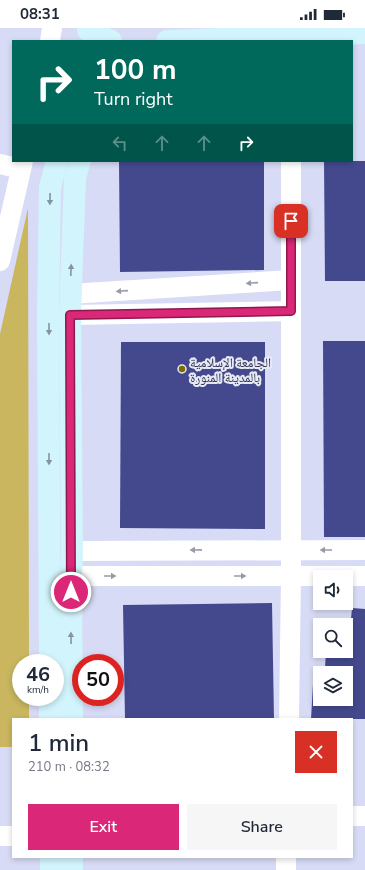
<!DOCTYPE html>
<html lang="en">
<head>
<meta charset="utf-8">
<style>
	:root { --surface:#fff; --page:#f6f6f7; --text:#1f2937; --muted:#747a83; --accent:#db2777 }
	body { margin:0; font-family:"Nunito Sans","Noto Naskh Arabic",sans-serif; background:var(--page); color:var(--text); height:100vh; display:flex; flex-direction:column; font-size:15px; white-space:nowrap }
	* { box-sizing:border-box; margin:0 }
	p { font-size:13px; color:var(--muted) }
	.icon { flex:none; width:22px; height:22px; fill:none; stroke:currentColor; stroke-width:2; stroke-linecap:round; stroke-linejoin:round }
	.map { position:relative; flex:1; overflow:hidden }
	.panel { position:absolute; left:12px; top:690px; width:341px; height:140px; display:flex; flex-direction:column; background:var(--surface); border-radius:0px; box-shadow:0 2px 6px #0003 }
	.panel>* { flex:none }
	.guide { position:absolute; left:12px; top:12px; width:341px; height:122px; border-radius:0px; box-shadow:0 2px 6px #0003; background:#00695c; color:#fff; overflow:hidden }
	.controls { position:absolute; left:313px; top:542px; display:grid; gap:8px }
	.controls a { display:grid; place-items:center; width:40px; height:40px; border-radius:0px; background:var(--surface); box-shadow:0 2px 6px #0003; font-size:20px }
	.speed { position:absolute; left:12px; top:626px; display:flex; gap:8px; font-size:20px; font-weight:700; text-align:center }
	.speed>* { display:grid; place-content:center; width:52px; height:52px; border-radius:50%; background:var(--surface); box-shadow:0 2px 6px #0003; line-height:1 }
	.speed small { font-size:10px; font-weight:400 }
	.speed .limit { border:6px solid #d22; background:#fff; color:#111 }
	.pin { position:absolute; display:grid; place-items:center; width:34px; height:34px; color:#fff; margin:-17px; border-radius:8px; box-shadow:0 2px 6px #0006 }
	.me { position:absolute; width:44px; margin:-22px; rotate:0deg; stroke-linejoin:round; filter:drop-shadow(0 0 3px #0008) }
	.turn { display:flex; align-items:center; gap:14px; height:84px; padding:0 16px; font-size:18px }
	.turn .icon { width:52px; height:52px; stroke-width:2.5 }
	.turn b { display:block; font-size:28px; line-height:34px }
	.lanes { display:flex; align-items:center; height:38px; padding:0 16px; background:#0003; justify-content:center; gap:20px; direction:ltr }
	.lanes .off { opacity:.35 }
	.round { display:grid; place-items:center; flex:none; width:42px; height:42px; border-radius:0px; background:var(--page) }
	.summary { display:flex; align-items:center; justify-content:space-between; height:68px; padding:0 16px }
	h1 { font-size:24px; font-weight:600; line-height:30px }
	.button { display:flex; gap:8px; margin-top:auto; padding:8px 16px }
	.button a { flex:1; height:46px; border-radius:0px; background:var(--accent); color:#fff; font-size:16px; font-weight:600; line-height:46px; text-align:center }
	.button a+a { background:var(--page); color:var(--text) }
	.status { display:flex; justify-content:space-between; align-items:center; height:28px; padding:0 20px; background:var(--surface); direction:ltr }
	.status svg { height:11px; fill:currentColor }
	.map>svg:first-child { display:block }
	.green { fill:#c9b65f }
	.building { fill:#44498e; fill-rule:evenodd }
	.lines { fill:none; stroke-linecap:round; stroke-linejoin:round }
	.minor { stroke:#fff; stroke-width:20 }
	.secondary { stroke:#d2f4fc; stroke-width:22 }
	.oneway { fill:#8294a5 }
	.oneway2 { fill:#989aa6 }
	.route-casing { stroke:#8e194d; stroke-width:10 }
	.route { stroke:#db2777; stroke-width:7 }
	.poi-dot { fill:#7d6b04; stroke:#e7e9f6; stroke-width:1.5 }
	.labels { text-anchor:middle; stroke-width:4; stroke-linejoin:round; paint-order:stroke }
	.poi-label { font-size:13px; fill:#31354e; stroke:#e7e9f6; text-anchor:start }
</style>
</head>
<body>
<div class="status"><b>08:31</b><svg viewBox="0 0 49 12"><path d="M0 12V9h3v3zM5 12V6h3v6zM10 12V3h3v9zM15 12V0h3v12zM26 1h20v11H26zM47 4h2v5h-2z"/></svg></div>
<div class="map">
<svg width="365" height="842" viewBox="0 0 365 842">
	<rect width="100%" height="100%" fill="#d7dbf5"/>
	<polygon class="green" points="28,180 29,635 21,635 21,669 29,669 29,691 13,691 13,719 0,719 0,306"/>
	<g class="building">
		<polygon points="119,133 264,133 264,242 120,244"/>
		<polygon points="324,133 365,133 365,253 325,253"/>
		<polygon points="323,313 365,313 365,509 324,509"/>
		<polygon points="121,314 265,314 265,501 120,500"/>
		<polygon points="272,575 274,691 125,691 123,577"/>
		<path d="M 352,580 L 365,581 L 365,691 L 311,691 L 314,639 L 325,640 L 326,623 L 346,623 L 346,597 L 327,597 L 328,590 L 351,591 ZM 320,645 L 346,645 L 346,671 L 320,671 Z"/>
	</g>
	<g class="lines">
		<g class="minor">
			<polyline points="50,13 52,0"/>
			<polyline points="0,136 21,141"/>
			<polyline points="0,233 23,133"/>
			<polyline points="70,266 291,252"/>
			<polyline points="70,287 291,283"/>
			<polyline points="72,523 365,522"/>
			<polyline points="71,548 365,548"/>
			<polyline points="289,691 291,548 291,133"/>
			<polyline points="352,788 365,788"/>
			<polyline points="0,808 13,808"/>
			<polyline points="286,842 286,829"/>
		</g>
		<g class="secondary">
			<polyline points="88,2 111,13"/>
			<polyline points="167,13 365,5"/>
			<polyline points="50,635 48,289 50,159 57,133"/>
			<polyline points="50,669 50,691"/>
			<polyline points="72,691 71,548 72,523 70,287 75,150 80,133"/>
			<polyline points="72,829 72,842"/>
			<polyline points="51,842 51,829"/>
		</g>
	</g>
	<defs><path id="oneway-solid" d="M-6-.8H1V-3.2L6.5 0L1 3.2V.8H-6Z"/></defs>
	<g class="oneway">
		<use href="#oneway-solid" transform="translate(50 171) rotate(91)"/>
		<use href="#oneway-solid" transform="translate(71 242) rotate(-88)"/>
		<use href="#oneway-solid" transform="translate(49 301) rotate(90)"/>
		<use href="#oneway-solid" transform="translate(49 431) rotate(90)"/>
		<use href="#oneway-solid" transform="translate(71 610) rotate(-91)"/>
	</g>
	<g class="oneway2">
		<use href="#oneway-solid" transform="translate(252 255) rotate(176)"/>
		<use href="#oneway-solid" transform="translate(122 263) rotate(176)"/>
		<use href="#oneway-solid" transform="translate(196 522) rotate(179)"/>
		<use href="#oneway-solid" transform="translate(326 522) rotate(-180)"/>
		<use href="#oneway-solid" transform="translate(110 548)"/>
		<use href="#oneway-solid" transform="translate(240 548)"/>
	</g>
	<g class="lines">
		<g class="route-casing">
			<polyline id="route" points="71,564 70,287 291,283 291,193"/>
		</g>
		<use href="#route" class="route"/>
	</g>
	<circle class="poi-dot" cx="182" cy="341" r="4"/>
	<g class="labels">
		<g class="poi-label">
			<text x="190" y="339">الجامعة الإسلامية<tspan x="190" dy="15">بالمدينة المنورة</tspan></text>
		</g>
	</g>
</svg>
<div class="controls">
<a><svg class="icon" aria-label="sound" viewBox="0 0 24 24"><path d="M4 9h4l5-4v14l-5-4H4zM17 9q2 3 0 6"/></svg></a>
<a><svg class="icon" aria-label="search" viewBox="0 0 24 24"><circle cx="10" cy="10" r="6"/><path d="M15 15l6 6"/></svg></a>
<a><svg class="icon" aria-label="layers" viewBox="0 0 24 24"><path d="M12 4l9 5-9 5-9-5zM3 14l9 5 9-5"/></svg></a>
</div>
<div class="speed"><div>46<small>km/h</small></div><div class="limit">50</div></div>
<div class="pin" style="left:291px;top:193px;background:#d93025"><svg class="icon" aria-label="arrive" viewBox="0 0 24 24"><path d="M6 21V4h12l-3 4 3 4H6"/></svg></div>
<svg class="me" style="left:71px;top:564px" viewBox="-20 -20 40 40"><circle r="17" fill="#db2777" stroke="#fff" stroke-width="3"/><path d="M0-11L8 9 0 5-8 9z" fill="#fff"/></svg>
<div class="guide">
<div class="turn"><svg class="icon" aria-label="right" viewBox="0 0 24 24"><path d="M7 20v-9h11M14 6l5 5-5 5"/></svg><div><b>100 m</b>Turn right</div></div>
<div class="lanes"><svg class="icon off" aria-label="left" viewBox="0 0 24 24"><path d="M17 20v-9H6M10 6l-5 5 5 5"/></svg><svg class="icon off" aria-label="ahead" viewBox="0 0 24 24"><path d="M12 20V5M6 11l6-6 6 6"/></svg><svg class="icon off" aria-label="ahead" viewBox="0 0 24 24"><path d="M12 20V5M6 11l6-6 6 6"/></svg><svg class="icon" aria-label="right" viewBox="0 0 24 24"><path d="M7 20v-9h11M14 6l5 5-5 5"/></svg></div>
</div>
<section class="panel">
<div class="summary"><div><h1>1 min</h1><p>210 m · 08:32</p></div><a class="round" style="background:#d93025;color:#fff"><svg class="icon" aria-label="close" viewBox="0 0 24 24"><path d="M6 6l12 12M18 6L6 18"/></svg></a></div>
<div class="button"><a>Exit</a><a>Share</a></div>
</section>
</div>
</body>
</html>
